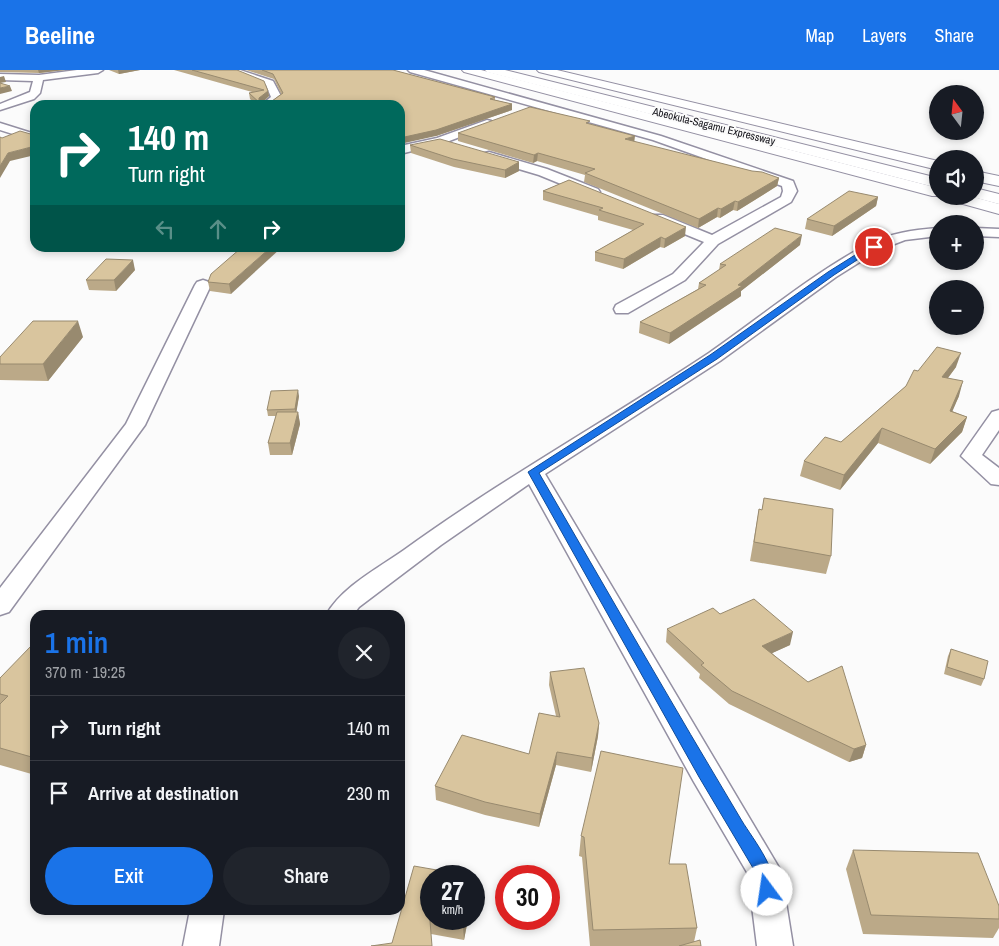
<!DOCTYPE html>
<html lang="en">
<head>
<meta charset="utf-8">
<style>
	:root { --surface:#171b24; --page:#20242c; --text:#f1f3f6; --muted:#9ea1a6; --line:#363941; --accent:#1a73e8 }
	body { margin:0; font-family:"Archivo Narrow",sans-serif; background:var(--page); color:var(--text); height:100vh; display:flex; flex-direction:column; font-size:19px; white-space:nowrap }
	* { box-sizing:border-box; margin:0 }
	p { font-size:16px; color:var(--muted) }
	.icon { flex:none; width:28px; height:28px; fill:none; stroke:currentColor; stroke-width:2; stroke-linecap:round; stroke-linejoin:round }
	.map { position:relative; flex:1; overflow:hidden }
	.panel { position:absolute; left:30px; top:540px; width:375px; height:305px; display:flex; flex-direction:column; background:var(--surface); border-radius:15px; box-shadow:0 2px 8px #0003 }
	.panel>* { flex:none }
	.hud { position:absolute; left:30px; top:30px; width:375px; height:152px; border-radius:15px; box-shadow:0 2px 8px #0003; background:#00695c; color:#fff; overflow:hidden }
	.needle { width:32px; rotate:345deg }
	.buttons { position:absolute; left:929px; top:15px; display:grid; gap:10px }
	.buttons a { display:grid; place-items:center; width:55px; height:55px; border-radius:50%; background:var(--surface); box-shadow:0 2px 8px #0003; font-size:25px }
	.speed { position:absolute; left:420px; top:795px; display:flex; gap:10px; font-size:25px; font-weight:700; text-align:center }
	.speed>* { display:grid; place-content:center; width:65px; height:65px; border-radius:50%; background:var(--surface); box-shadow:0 2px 8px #0003; line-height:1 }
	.speed small { font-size:12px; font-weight:400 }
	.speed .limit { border:8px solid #d22; background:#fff; color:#111 }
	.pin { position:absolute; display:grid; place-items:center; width:42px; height:42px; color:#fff; margin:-21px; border:2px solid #fff; border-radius:50%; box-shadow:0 1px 5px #0007 }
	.me { position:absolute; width:55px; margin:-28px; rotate:346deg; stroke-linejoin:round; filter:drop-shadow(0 0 4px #0008) }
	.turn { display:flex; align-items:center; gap:18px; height:105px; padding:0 15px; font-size:22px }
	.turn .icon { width:65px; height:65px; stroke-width:2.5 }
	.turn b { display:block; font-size:35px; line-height:42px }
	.lanes { display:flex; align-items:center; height:48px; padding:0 15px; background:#0003; justify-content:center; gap:25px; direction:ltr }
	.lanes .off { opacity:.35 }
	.round { display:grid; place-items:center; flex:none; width:52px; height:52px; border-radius:26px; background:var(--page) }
	.overview { display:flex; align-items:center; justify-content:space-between; height:85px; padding:0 15px }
	h1 { font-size:30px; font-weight:600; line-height:38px; color:var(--accent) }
	.cta { display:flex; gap:10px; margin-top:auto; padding:10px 15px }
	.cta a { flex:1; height:58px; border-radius:30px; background:var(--accent); color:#fff; font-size:20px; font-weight:600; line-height:58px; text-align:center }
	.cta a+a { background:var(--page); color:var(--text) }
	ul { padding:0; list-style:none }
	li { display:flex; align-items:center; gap:15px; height:65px; padding:0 15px; border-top:1px solid var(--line) }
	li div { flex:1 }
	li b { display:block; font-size:19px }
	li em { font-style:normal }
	header { display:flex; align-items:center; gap:30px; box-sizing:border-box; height:70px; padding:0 25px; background:var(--accent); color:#fff }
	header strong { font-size:24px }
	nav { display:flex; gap:28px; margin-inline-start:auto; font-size:18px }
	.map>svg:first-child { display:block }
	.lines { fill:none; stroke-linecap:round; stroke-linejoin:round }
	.minor-casing { stroke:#9490a3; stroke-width:3 }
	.major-casing { stroke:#9490a3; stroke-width:2 }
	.highway-casing { stroke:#9490a3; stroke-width:2 }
	.minor { fill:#fff; fill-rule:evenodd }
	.major { fill:#fff; fill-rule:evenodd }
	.highway { fill:#fff; fill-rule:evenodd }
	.wall { fill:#bba988 }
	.shaded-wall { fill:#988a6f }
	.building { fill:#d9c59e; stroke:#988a6f }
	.route { fill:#1a73e8; stroke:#114b97 }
	.labels { text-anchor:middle; stroke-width:4; stroke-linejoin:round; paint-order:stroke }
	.far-street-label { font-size:11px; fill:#15141b; stroke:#fbfbfb }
</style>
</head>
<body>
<header>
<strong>Beeline</strong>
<nav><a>Map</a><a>Layers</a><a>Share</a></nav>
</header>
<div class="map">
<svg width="999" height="876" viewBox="0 0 999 876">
	<rect width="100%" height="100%" fill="#fbfbfb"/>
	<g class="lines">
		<g class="minor-casing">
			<g id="minor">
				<polygon points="77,0 103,0 98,3 43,10 40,23 34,29 0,40 0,34 30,22 33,11 0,10 0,4 39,5"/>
				<polygon points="226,0 240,0 273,11 282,28 273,35 261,35 271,27 266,15"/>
				<polygon points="408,0 424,0 661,66 793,111 797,121 791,132 718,174 685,210 628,243 616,243 614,239 616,235 673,204 704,172 653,151 651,148 653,145 663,145 712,165 781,127 783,121 782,116 653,70 410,2"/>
				<polygon points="487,50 491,51 492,53 491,55 444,73 400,84 400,76 437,68"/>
				<polygon points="0,53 35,64 35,71 0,60"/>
				<polygon points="489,82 547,99 598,119 600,122 598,125 588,125 539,105 485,89 483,86 485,83"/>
				<path d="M 938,158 L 938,166 L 905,170 L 879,180 L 836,207 L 720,291 L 545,404 L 781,801 L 793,876 L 757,876 L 748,804 L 694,712 L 529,414 L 441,475 L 359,537 L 353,545 L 326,545 C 343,516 377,499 404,480 C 502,409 608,350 709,283 C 761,247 812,204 868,174 C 890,163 913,160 938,158 Z"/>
				<polygon points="975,158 999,159 999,167 975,166"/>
				<polygon points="203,210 209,212 211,215 145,355 9,542 0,545 0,518 126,354 195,215 197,212"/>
				<polygon points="999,340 999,360 982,385 999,398 999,415 991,414 961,386 992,342"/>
				<polygon points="190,840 224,840 219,876 183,876"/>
			</g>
		</g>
		<g class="major-casing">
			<g id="major">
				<polygon points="462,0 481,0 938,118 938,126 970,126 999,134 999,144 945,129 943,126 932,126 464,2"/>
				<polygon points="537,0 557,0 938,91 938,100 539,2"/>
				<polygon points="975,101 999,106 999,116 975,111"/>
			</g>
		</g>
		<g class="highway-casing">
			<g id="highway">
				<polygon points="485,0 505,0 938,108 938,118 487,2"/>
				<polygon points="975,118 999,124 999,134 969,126 975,126"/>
			</g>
		</g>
		<use href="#minor" class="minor"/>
		<use href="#major" class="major"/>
		<use href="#highway" class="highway"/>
	</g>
	<g class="wall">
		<polygon points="0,0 65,0 39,3 0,2"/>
		<polygon points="109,0 140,0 119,4"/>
		<polygon points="174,0 237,0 268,21 269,26 264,31 272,31 281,24 274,9 246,0 393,0 495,27 495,30 512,34 512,40 436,66 400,35 257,35 250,29 249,23 252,22"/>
		<polygon points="589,54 634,72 779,108 777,116 737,141 733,140 720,148 717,147 698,158 584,112 585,105 537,91 533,93 458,71 458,63"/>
		<polygon points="410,75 519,92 519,101 505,108 454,97 411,83"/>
		<polygon points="569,110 685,166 664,178 660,177 623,199 595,191 595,182 633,160 598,150 598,146 543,130 543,121"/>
		<polygon points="878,127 876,136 832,166 805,159 807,149"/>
		<polygon points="800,175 741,221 741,226 669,274 639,263 640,252 698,219 699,213 719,200 720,194"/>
		<polygon points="241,178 231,224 210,221 208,212"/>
		<polygon points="135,200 116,221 89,220 86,210"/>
		<polygon points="83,267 48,311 0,310 0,287"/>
		<polygon points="956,297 948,308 959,326 952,341 967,347 962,362 930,394 878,373 840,420 800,406 804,391 841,372 906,316 918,301"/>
		<polygon points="299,326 296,342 298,342 300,354 292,385 270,385 268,373 276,346 268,346 267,340"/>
		<polygon points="764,428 831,486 826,504 750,491 759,439 762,440"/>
		<polygon points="720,544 790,575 772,583 866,675 862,688 849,692 729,634 699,608 700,604 666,572 667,559"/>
		<polygon points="35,576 35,705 0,695 0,608"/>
		<polygon points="951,579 984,609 981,616 944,604 948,586"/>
		<polygon points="550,602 599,653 598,666 591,702 556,695 539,757 485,745 436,730 435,716 529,684 556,646 549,615"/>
		<polygon points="581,766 669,794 697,858 694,872 701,876 590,876 582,787 579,786"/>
		<polygon points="853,780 999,836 999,858 993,868 863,864 846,799"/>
		<polygon points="431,849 468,849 464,870 431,864 392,873"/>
	</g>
	<g class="shaded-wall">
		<polygon points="38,0 65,0 39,3"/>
		<polygon points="118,0 140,0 119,4"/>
		<polygon points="4,6 6,12 0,13 0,7"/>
		<polygon points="10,16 12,21 0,24 0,18"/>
		<polygon points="268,21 269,26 260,34 259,28"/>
		<polygon points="512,34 512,40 436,66 400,74 400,68"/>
		<polygon points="635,66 634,74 625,69"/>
		<polygon points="35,76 35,85 10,91 0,108 0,96 8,83"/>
		<polygon points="538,83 537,91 533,93 534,85"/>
		<polygon points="519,92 519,101 505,108 505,100"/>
		<polygon points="779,108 777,116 737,141 738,132"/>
		<polygon points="878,127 876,136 832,166 834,156"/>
		<polygon points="735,131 733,140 720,148 721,139"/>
		<polygon points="718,138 717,147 698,158 699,149"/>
		<polygon points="686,157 685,166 664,178 665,169"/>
		<polygon points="802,165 800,175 741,221 741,226 669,274 670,263 738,215"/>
		<polygon points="661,167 660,177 623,199 624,189"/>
		<polygon points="270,178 281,178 231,224 229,214"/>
		<polygon points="133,190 135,200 116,221 114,210"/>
		<polygon points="78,251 83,267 48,311 43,294"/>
		<polygon points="961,283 956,297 938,321 942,307"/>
		<polygon points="963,311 959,326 946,356 950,341"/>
		<polygon points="298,320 299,326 296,345 295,339"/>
		<polygon points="298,342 300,354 292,385 290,373"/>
		<polygon points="967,347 962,362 930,394 935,379"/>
		<polygon points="882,358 878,373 840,420 844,405"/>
		<polygon points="793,562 790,575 759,589 762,576"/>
		<polygon points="599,653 598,666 591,702 592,688"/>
		<polygon points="866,675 862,688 849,692 854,679"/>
		<polygon points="557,682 556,695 539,757 540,744"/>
		<polygon points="465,849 468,849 464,870 463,857"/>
	</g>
	<g class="building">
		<polygon points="192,0 237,0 264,11 268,21 259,28 259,30 272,31 283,23 273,4 262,0 393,0 495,27 490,29 512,34 436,60 400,68 400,35 262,35 249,23 264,20"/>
		<polygon points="0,13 10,16 0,18"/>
		<polygon points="530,37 590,51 586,53 635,66 625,69 752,101 762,102 779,108 738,132 735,131 721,139 718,138 699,149 585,103 595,99 538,83 534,85 458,63"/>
		<polygon points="34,55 35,76 8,83 0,96 0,67 2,68 20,61 34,65"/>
		<polygon points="440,69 519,92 505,100 453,89 410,75"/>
		<polygon points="569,110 686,157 665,169 661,167 624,189 595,182 644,154 599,140 603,138 543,121"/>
		<polygon points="849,121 878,127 834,156 807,149"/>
		<polygon points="775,158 802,165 738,215 742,216 670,263 640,252 706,215 699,213 726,195 720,194"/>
		<polygon points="241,178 270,178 229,214 208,212 211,204"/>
		<polygon points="106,189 133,190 114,210 86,210"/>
		<polygon points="33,251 78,251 43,294 0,294 0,287"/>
		<polygon points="937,277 961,283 942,307 963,311 950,341 967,347 935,379 882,358 844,405 804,391 825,367 841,372 906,316 914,300 918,301"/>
		<polygon points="298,320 295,339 267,340 271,321"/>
		<polygon points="277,342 298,342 290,373 268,373"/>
		<polygon points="764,428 833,439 831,486 754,472 759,439 762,440"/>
		<polygon points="754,529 793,562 762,576 808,612 842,596 866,675 854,679 732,621 701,595 704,593 667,559 713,538 720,544"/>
		<polygon points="32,575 35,576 35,688 0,678 0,634 8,626 0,624 0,608"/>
		<polygon points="951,579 988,591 984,609 947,597"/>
		<polygon points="584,598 599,653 592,688 557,682 540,744 485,732 435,716 462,665 529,684 539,643 560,647 550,602"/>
		<polygon points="601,681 683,698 669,794 686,794 697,858 593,860 584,767 581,766"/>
		<polygon points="853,780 978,783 999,836 999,849 871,845"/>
		<polygon points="414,796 471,806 431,806 431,849 465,849 463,857 430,851 432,876 371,876 392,873"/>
		<polygon points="700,870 701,876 679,876"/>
	</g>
	<path class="route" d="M 871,175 L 877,177 L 834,205 L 717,289 L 539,403 C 606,519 673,636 742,751 C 753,769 782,805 773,826 L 767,828 L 761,826 L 756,803 L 699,707 L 528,402 L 710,285 L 828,202 Z"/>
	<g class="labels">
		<g class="far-street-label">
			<text transform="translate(714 56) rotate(14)" y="4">Abeokuta-Sagamu Expressway</text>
		</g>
	</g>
</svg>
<div class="buttons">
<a><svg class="needle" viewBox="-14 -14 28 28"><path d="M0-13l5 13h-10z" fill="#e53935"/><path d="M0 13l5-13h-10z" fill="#9ea1a6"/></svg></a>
<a><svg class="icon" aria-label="sound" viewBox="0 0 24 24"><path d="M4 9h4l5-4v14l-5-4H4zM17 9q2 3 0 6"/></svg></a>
<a>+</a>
<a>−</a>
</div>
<div class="speed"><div>27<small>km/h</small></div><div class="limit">30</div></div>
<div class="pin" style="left:874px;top:177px;background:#d93025"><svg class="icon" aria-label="arrive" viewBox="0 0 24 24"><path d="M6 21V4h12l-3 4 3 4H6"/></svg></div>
<svg class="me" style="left:767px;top:820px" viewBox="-20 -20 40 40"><circle r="19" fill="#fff"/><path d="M0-13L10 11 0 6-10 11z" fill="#1a73e8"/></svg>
<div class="hud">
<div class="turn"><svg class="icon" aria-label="right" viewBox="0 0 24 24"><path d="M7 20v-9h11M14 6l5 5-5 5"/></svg><div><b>140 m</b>Turn right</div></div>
<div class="lanes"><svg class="icon off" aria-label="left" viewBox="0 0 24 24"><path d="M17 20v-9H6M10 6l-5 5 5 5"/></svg><svg class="icon off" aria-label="ahead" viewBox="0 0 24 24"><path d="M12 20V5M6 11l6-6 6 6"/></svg><svg class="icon" aria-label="right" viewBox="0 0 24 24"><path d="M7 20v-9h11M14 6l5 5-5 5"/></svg></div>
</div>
<section class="panel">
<div class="overview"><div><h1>1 min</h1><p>370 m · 19:25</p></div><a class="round"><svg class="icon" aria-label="close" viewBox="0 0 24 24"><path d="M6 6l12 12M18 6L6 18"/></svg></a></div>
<ul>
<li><svg class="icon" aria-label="right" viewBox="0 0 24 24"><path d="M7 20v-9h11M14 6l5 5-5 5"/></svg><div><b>Turn right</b></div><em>140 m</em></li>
<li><svg class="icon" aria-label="arrive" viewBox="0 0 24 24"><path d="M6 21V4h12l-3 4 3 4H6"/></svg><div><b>Arrive at destination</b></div><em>230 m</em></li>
</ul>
<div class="cta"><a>Exit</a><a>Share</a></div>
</section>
</div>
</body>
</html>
